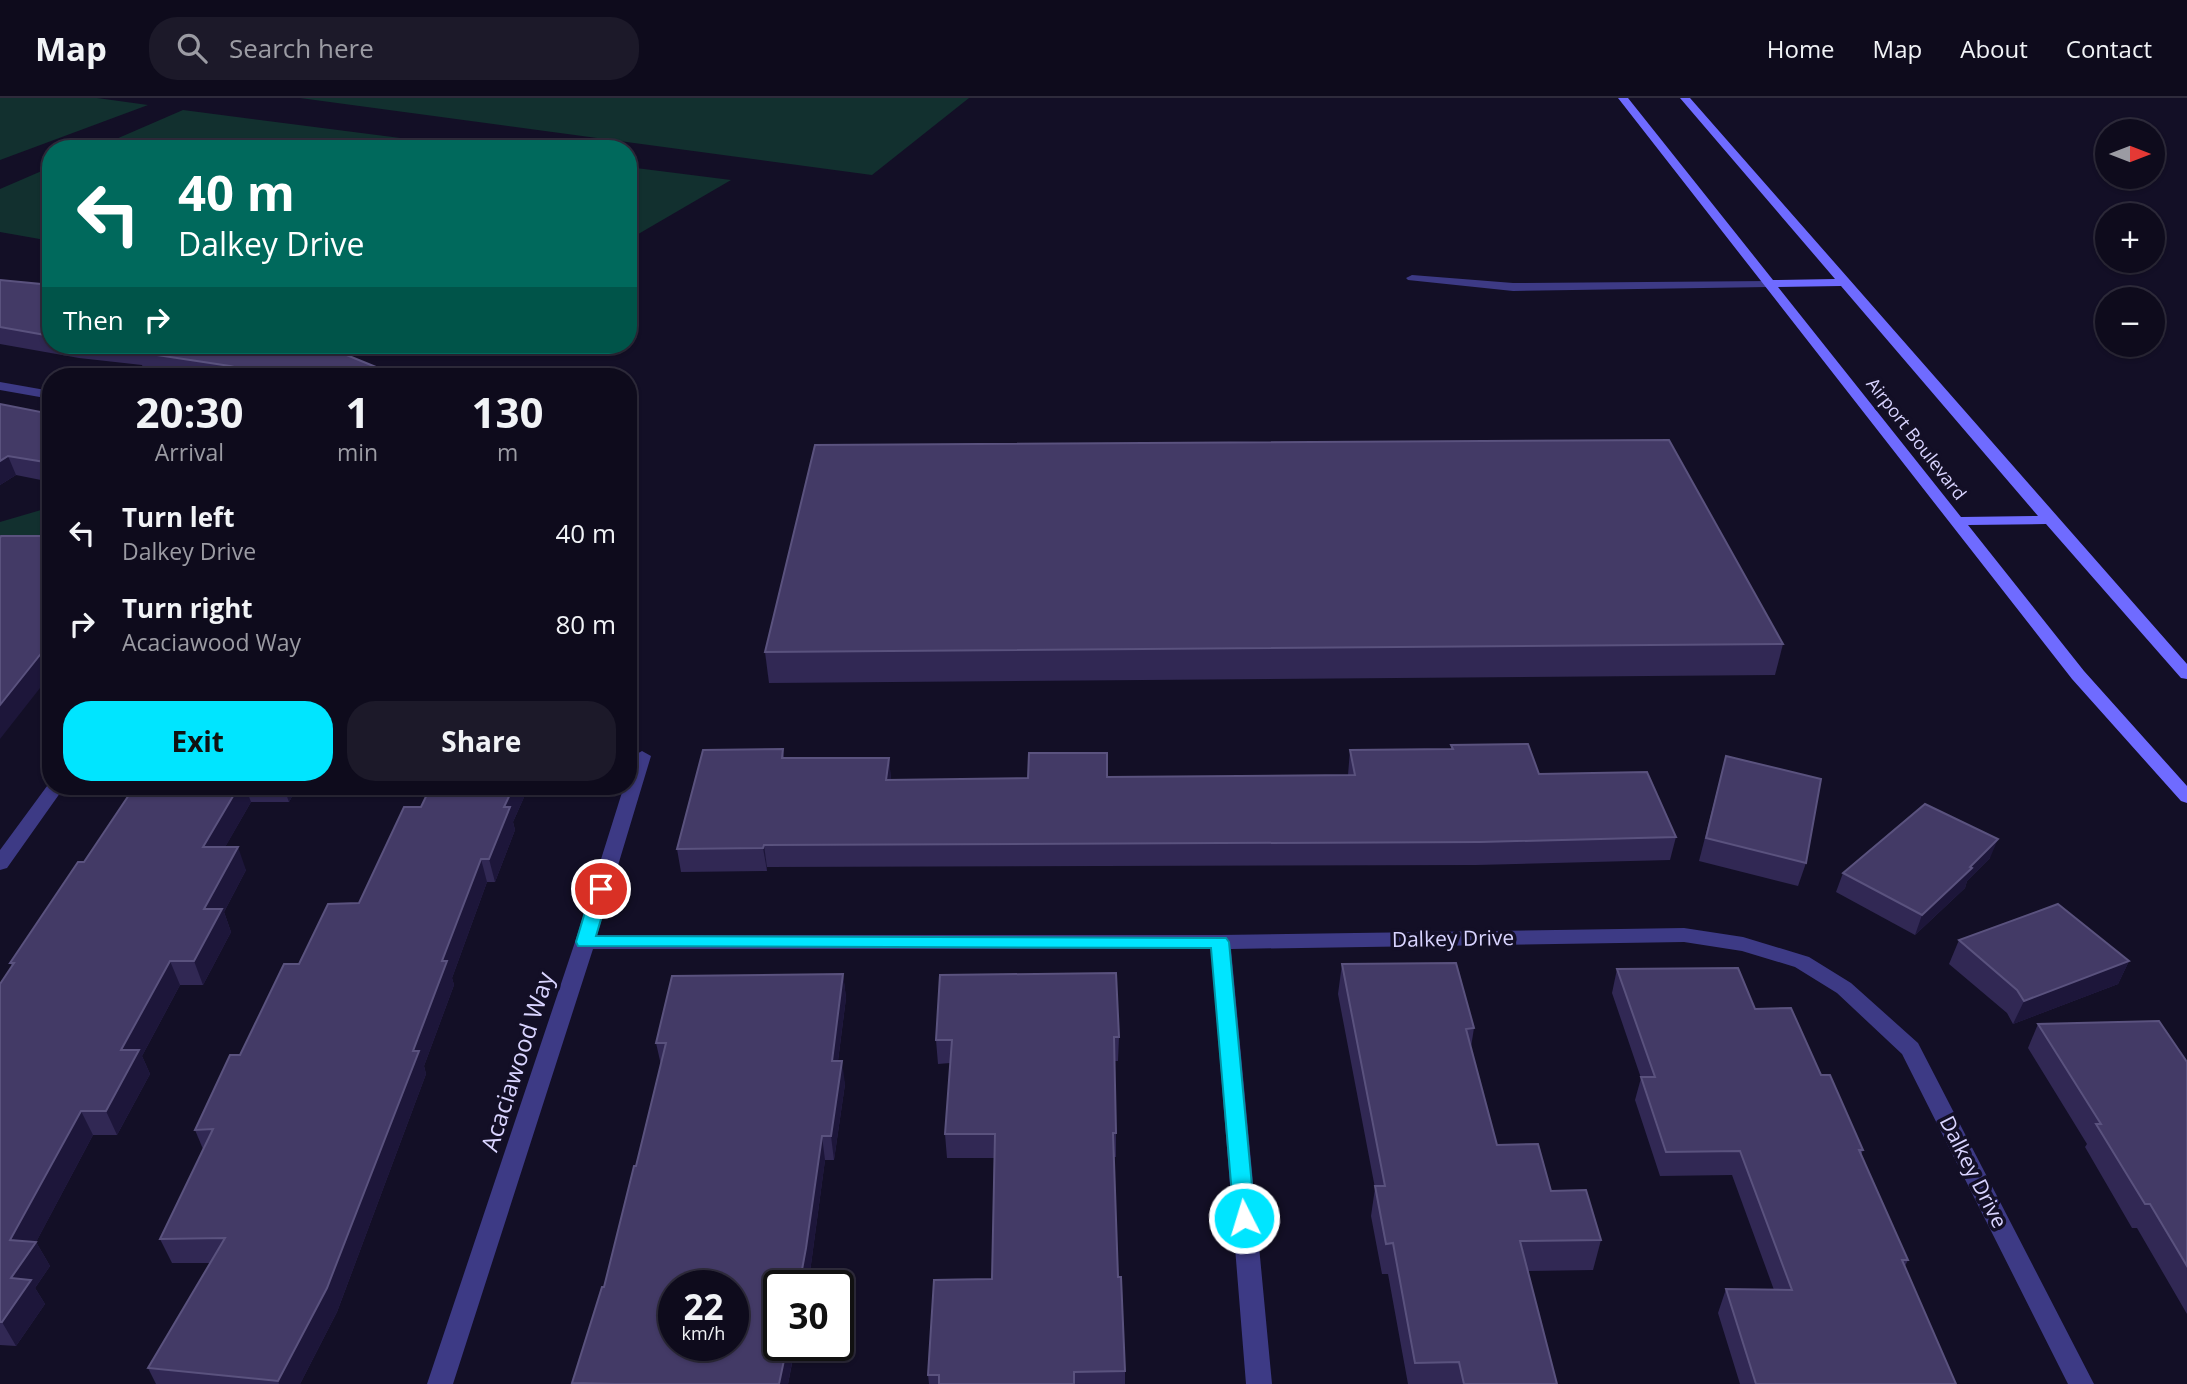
<!DOCTYPE html>
<html lang="en">
<head>
<meta charset="utf-8">
<style>
	:root { --surface:#0e0b1c; --page:#1c1929; --text:#f1f3f6; --muted:#9b9ba3; --line:#2e2b3b; --accent:#00e5ff }
	body { margin:0; font-family:"Open Sans",sans-serif; background:var(--page); color:var(--text); height:100vh; display:flex; flex-direction:column; font-size:26px; white-space:nowrap }
	* { box-sizing:border-box; margin:0 }
	p { font-size:23px; color:var(--muted) }
	.icon { flex:none; width:38px; height:38px; fill:none; stroke:currentColor; stroke-width:2; stroke-linecap:round; stroke-linejoin:round }
	.map { position:relative; flex:1; overflow:hidden }
	.details { position:absolute; left:42px; top:270px; width:595px; height:427px; display:flex; flex-direction:column; background:var(--surface); border-radius:28px; box-shadow:0 2px 5px #0004,0 0 0 2px var(--line) }
	.details>* { flex:none }
	.top-card { position:absolute; left:42px; top:42px; width:595px; height:214px; border-radius:28px; box-shadow:0 2px 5px #0004,0 0 0 2px var(--line); background:#00695c; color:#fff; overflow:hidden }
	.needle { width:46px; rotate:90deg }
	.tools { position:absolute; left:2095px; top:21px; display:grid; gap:14px }
	.tools a { display:grid; place-items:center; width:70px; height:70px; border-radius:50%; background:var(--surface); box-shadow:0 2px 5px #0004,0 0 0 2px var(--line); font-size:35px }
	.speed { position:absolute; left:658px; top:1172px; display:flex; gap:14px; font-size:35px; font-weight:700; text-align:center }
	.speed>* { display:grid; place-content:center; width:91px; height:91px; border-radius:50%; background:var(--surface); box-shadow:0 2px 5px #0004,0 0 0 2px var(--line); line-height:1 }
	.speed small { font-size:18px; font-weight:400 }
	.speed .limit { border:4px solid #111; border-radius:10px; background:#fff; color:#111 }
	.pin { position:absolute; display:grid; place-items:center; width:60px; height:60px; color:#fff; margin:-30px; border:4px solid #fff; border-radius:50%; box-shadow:0 2px 7px #0007 }
	.me { position:absolute; width:77px; margin:-38px; rotate:355deg; stroke-linejoin:round; filter:drop-shadow(0 0 5px #0008) }
	.turn { display:flex; align-items:center; gap:24px; height:147px; padding:0 21px; font-size:32px }
	.turn .icon { width:91px; height:91px; stroke-width:2.5 }
	.turn b { display:block; font-size:49px; line-height:60px }
	.then { display:flex; align-items:center; height:66px; padding:0 21px; background:#0003; gap:14px; font-size:26px }
	.eta { display:flex; justify-content:space-evenly; align-items:center; height:119px; text-align:center }
	.eta b { font-size:42px; font-weight:700; line-height:49px }
	.button { display:flex; gap:14px; margin-top:auto; padding:14px 21px }
	.button a { flex:1; height:80px; border-radius:28px; background:var(--accent); color:#111; font-size:28px; font-weight:700; line-height:80px; text-align:center }
	.button a+a { background:var(--page); color:var(--text) }
	ul { padding:0; list-style:none }
	li { display:flex; align-items:center; gap:21px; height:91px; padding:0 21px }
	li div { flex:1 }
	li b { display:block; font-size:26px }
	li em { font-style:normal }
	header { display:flex; align-items:center; gap:42px; box-sizing:border-box; height:98px; padding:0 35px; background:var(--surface); border-bottom:2px solid var(--line) }
	header strong { font-size:33px }
	nav { display:flex; gap:38px; margin-inline-start:auto; font-size:24px }
	.search { width:490px; height:63px; background:var(--page); display:flex; align-items:center; gap:18px; box-sizing:border-box; padding:0 24px; border-radius:28px; color:var(--muted); font-size:26px }
	.map>svg:first-child { display:block }
	.green { fill:#12302f }
	.lines { fill:none; stroke-linecap:round; stroke-linejoin:round }
	.street { fill:#3d3a85; fill-rule:evenodd }
	.secondary { fill:#6f6bff; fill-rule:evenodd }
	.wall { fill:#312854 }
	.shaded-wall { fill:#1d163a }
	.building { fill:#433a66; stroke:#5a527e; stroke-width:2; fill-rule:evenodd }
	.route { fill:#00e5ff; stroke:#0095a6; stroke-width:2 }
	.labels { text-anchor:middle; stroke-width:7; stroke-linejoin:round; paint-order:stroke }
	.far-street-label { font-size:18px; fill:#d9d4ff; stroke:#130f26 }
	.street-label { font-size:21px; fill:#d9d4ff; stroke:#130f26 }
	.near-street-label { font-size:24px; fill:#d9d4ff; stroke:#130f26 }
</style>
</head>
<body>
<header>
<strong>Map</strong>
<div class="search"><svg class="icon" aria-label="search" viewBox="0 0 24 24"><circle cx="10" cy="10" r="6"/><path d="M15 15l6 6"/></svg>Search here</div>
<nav><a>Home</a><a>Map</a><a>About</a><a>Contact</a></nav>
</header>
<div class="map">
<svg width="2187" height="1286" viewBox="0 0 2187 1286">
	<rect width="100%" height="100%" fill="#130f26"/>
	<g class="green">
		<polygon points="0,0 97,0 148,7 0,62"/>
		<polygon points="300,0 969,0 872,77"/>
		<polygon points="183,12 486,51 93,51"/>
		<polygon points="51,69 51,143 0,134 0,91"/>
		<polygon points="628,69 731,82 628,142"/>
		<polygon points="51,406 51,456 0,457 0,424 41,412"/>
	</g>
	<g class="lines">
		<g class="street">
			<polygon points="1412,177 1513,185 1769,183 1775,186 1769,189 1513,193 1408,182 1406,180"/>
			<polygon points="0,284 51,293 51,301 0,292"/>
			<polygon points="642,653 651,658 597,837 1220,837 1684,830 1743,839 1809,859 1851,885 1918,945 2094,1286 2068,1286 1902,956 1837,895 1795,869 1742,853 1684,844 1231,851 1272,1286 1246,1286 1211,851 593,851 453,1286 427,1286 575,844 624,688 628,688 628,674 633,658"/>
			<polygon points="50,684 51,688 65,688 7,770 0,772 0,752"/>
		</g>
		<path class="secondary" d="M 1618,0 L 1628,0 L 1773,182 L 1835,181 L 1680,0 L 1690,0 L 2187,566 L 2187,581 L 2181,580 L 2046,426 L 1968,427 L 2084,573 L 2187,688 L 2187,705 L 2181,703 L 2072,581 ZM 1841,188 L 2038,418 L 1961,419 L 1778,189 Z"/>
	</g>
	<g class="wall">
		<polygon points="0,182 51,187 51,247 320,247 398,278 181,278 144,273 142,267 79,260 0,246"/>
		<polygon points="0,306 51,316 51,384 16,377 0,387"/>
		<polygon points="1783,546 1775,577 769,585 765,554"/>
		<polygon points="1451,647 1539,676 1676,739 1670,762 1476,767 767,769 767,773 681,774 677,751 783,651 784,660 889,660 891,682 1348,677 1350,652 1451,651"/>
		<polygon points="1726,658 1806,765 1798,788 1699,763"/>
		<polygon points="135,688 298,688 289,704 251,704 225,749 246,772 224,814 231,834 203,887 180,887 142,958 150,976 117,1037 93,1037 36,1144 50,1168 35,1190 45,1206 16,1248 0,1247 0,886 12,868 10,865 84,764"/>
		<polygon points="431,688 529,688 513,724 515,732 495,784 487,784 452,880 454,887 424,968 426,976 337,1214 300,1286 156,1286 148,1270 211,1165 172,1165 160,1141 203,1051 195,1032 240,957 299,866 359,805 421,709"/>
		<polygon points="1990,760 1967,783 1965,790 1915,837 1836,794 1843,775"/>
		<polygon points="1959,842 2129,863 2118,886 2013,926 2007,915 1949,866"/>
		<polygon points="1342,866 1474,930 1471,949 1497,1047 1551,1093 1601,1142 1593,1172 1528,1173 1557,1286 1408,1286 1388,1176 1382,1176 1371,1118 1375,1090 1338,896"/>
		<polygon points="1617,871 1755,911 1821,977 1863,1052 1861,1057 1908,1162 1905,1168 1956,1286 1740,1286 1718,1215 1726,1191 1774,1192 1732,1077 1660,1078 1635,1002 1641,980 1612,895"/>
		<polygon points="843,876 846,900 838,963 845,986 834,1062 825,1062 810,1174 788,1286 573,1286 604,1189 636,1068 661,967 656,945"/>
		<polygon points="2038,926 2187,964 2187,1216 2137,1130 2132,1130 2085,1049 2087,1046 2028,950"/>
		<polygon points="1119,939 1118,963 1114,963 1116,1035 1116,1059 1113,1059 1118,1179 1125,1273 1125,1286 929,1286 928,1277 992,1181 994,1060 947,1060 945,1036 950,965 938,966 936,942"/>
	</g>
	<g class="shaded-wall">
		<polygon points="8,358 16,377 0,387 0,363"/>
		<polygon points="51,543 51,576 0,641 0,607"/>
		<polygon points="889,660 891,682 886,682"/>
		<polygon points="239,688 245,688 251,704 212,772 203,749"/>
		<polygon points="283,688 298,688 289,704"/>
		<polygon points="514,688 529,688 513,724 515,732 495,784 489,761 504,709"/>
		<polygon points="1998,741 1990,760 1967,783 1965,790 1915,837 1922,817"/>
		<polygon points="764,747 767,769 767,773 763,750"/>
		<polygon points="238,749 246,772 224,814 231,834 203,887 194,863 204,811"/>
		<polygon points="481,761 487,784 452,880 454,887 424,968 426,976 337,1214 300,1286 279,1286 278,1283 413,953 442,863"/>
		<polygon points="170,863 180,887 142,958 150,976 117,1037 106,1013 121,952"/>
		<polygon points="2129,863 2118,886 2013,926 2024,903"/>
		<polygon points="843,876 846,900 835,986 832,963"/>
		<polygon points="842,963 845,986 834,1062 831,1038"/>
		<polygon points="81,1013 93,1037 35,1146 36,1144 50,1168 35,1190 45,1206 16,1248 2,1224 11,1180 10,1142"/>
		<polygon points="822,1038 825,1062 810,1174 807,1188 799,1188"/>
		<polygon points="787,1248 795,1248 788,1286 779,1286"/>
	</g>
	<g class="building">
		<polygon points="0,182 51,187 51,238 0,229"/>
		<polygon points="120,247 320,247 327,249 398,278 271,278 230,268 137,254 145,250"/>
		<polygon points="0,306 51,316 51,365 8,358 0,363"/>
		<polygon points="1669,342 1783,546 765,554 815,347"/>
		<polygon points="1,438 51,438 51,543 0,607 0,440"/>
		<polygon points="1528,646 1539,676 1647,674 1676,739 1480,744 764,747 763,750 677,751 703,652 783,651 782,660 889,660 886,682 1028,680 1029,655 1107,655 1107,679 1355,677 1350,652 1453,651 1451,647"/>
		<polygon points="1726,658 1821,681 1806,765 1706,740"/>
		<polygon points="135,688 239,688 203,749 238,749 204,811 222,811 194,863 170,863 121,952 139,952 106,1013 81,1013 10,1142 36,1144 11,1180 31,1182 2,1224 0,1224 0,886 14,865 10,865 78,764 84,764"/>
		<polygon points="431,688 514,688 504,709 510,709 489,761 481,761 442,863 447,863 413,953 419,953 327,1190 278,1283 148,1270 225,1140 160,1141 213,1031 195,1032 230,957 240,957 284,866 299,866 328,806 359,805 404,709 421,709"/>
		<polygon points="1925,706 1998,741 1970,769 1972,770 1922,817 1843,775"/>
		<polygon points="2058,806 2129,863 2024,903 2017,892 1959,842"/>
		<polygon points="1456,865 1474,930 1466,931 1497,1047 1538,1046 1551,1093 1586,1092 1601,1142 1520,1143 1557,1286 1464,1286 1459,1264 1415,1265 1393,1145 1386,1146 1375,1088 1385,1088 1342,866"/>
		<polygon points="1738,870 1755,911 1791,910 1821,977 1830,977 1863,1052 1859,1052 1908,1162 1902,1162 1956,1286 1756,1286 1726,1191 1792,1192 1740,1053 1666,1054 1641,979 1655,979 1617,871"/>
		<polygon points="1116,875 1119,939 1114,939 1116,1035 1113,1035 1118,1179 1121,1179 1125,1273 1074,1274 1074,1286 939,1286 939,1277 928,1277 934,1182 992,1181 995,1036 945,1036 952,942 936,942 940,877"/>
		<path d="M 843,876 L 832,963 L 842,963 L 831,1038 L 822,1038 L 806,1150 L 799,1188 L 779,1188 L 779,1248 L 787,1248 L 779,1286 L 616,1286 L 572,1285 L 602,1189 L 604,1189 L 634,1068 L 636,1068 L 666,945 L 656,945 L 672,878 ZM 674,1188 L 733,1188 L 733,1248 L 674,1248 Z"/>
		<polygon points="2159,923 2187,964 2187,1168 2150,1106 2145,1106 2096,1026 2101,1026 2038,926"/>
	</g>
	<polygon class="route" points="601,785 610,791 596,838 1226,840 1229,844 1255,1120 1252,1126 1244,1129 1237,1126 1234,1120 1211,850 578,848 576,844 592,791"/>
	<g class="labels">
		<g class="far-street-label">
			<text transform="translate(1916 341) rotate(52)" y="6">Airport Boulevard</text>
		</g>
		<g class="street-label">
			<text transform="translate(1453 841) rotate(-1)" y="7">Dalkey Drive</text>
			<text transform="translate(1973 1074) rotate(63)" y="7">Dalkey Drive</text>
		</g>
		<g class="near-street-label">
			<text transform="translate(518 964) rotate(-72)" y="8">Acaciawood Way</text>
		</g>
	</g>
</svg>
<div class="tools">
<a><svg class="needle" viewBox="-14 -14 28 28"><path d="M0-13l5 13h-10z" fill="#e53935"/><path d="M0 13l5-13h-10z" fill="#9b9ba3"/></svg></a>
<a>+</a>
<a>−</a>
</div>
<div class="speed"><div>22<small>km/h</small></div><div class="limit">30</div></div>
<div class="pin" style="left:601px;top:791px;background:#d93025"><svg class="icon" aria-label="arrive" viewBox="0 0 24 24"><path d="M6 21V4h12l-3 4 3 4H6"/></svg></div>
<svg class="me" style="left:1244px;top:1120px" viewBox="-20 -20 40 40"><circle r="17" fill="#00e5ff" stroke="#fff" stroke-width="3"/><path d="M0-11L8 9 0 5-8 9z" fill="#fff"/></svg>
<div class="top-card">
<div class="turn"><svg class="icon" aria-label="left" viewBox="0 0 24 24"><path d="M17 20v-9H6M10 6l-5 5 5 5"/></svg><div><b>40 m</b>Dalkey Drive</div></div>
<div class="then">Then<svg class="icon" aria-label="right" viewBox="0 0 24 24"><path d="M7 20v-9h11M14 6l5 5-5 5"/></svg></div>
</div>
<section class="details">
<div class="eta">
<div><b>20:30</b><p>Arrival</p></div>
<div><b>1</b><p>min</p></div>
<div><b>130</b><p>m</p></div>
</div>
<ul>
<li><svg class="icon" aria-label="left" viewBox="0 0 24 24"><path d="M17 20v-9H6M10 6l-5 5 5 5"/></svg><div><b>Turn left</b><p>Dalkey Drive</p></div><em>40 m</em></li>
<li><svg class="icon" aria-label="right" viewBox="0 0 24 24"><path d="M7 20v-9h11M14 6l5 5-5 5"/></svg><div><b>Turn right</b><p>Acaciawood Way</p></div><em>80 m</em></li>
</ul>
<div class="button"><a>Exit</a><a>Share</a></div>
</section>
</div>
</body>
</html>
